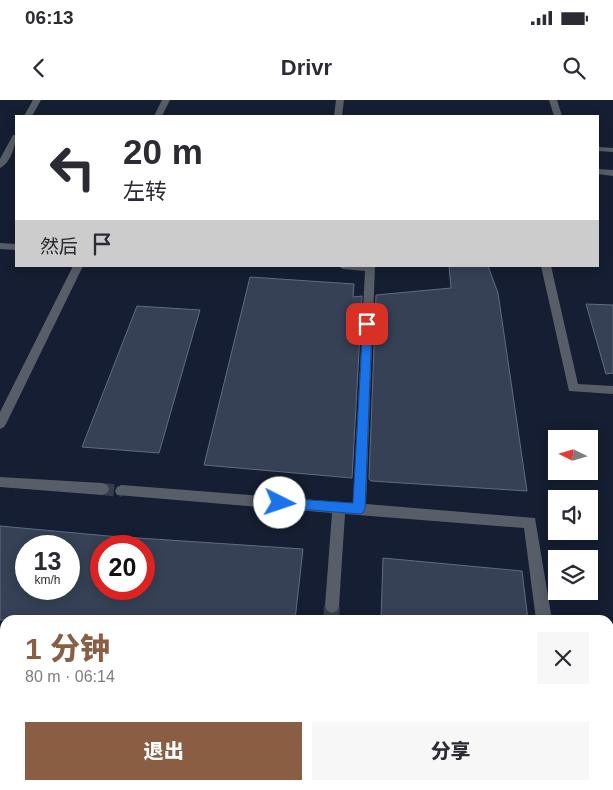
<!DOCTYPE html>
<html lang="zh">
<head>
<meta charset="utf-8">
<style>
	:root { --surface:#fff; --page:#f7f7f7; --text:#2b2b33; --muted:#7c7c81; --accent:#8a5e43 }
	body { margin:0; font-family:Helvetica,"Noto Sans SC",sans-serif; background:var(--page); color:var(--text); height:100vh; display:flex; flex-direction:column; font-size:19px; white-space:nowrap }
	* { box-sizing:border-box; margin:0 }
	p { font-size:16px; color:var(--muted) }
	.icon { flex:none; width:28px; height:28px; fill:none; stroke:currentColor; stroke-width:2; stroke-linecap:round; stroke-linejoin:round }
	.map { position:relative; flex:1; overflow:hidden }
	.drawer { position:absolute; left:0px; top:515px; width:614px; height:175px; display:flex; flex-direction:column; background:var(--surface); border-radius:15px 15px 0 0; box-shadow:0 2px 12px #0003 }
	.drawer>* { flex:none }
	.guide { position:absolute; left:15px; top:15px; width:584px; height:152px; border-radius:0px; box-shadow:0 2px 12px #0003; background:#fff; color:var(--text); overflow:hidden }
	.needle { width:32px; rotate:275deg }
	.fabs { position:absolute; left:548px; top:330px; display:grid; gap:10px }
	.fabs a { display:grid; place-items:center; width:50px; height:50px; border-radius:0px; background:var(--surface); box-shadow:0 2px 12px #0003; font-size:25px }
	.speed { position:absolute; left:15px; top:435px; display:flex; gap:10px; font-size:25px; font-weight:700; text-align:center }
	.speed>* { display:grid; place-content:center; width:65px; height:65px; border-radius:50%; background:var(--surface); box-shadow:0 2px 12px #0003; line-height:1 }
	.speed small { font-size:12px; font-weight:400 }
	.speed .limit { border:8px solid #d22; background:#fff; color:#111 }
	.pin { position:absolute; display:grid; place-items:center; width:42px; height:42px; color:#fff; margin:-21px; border-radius:10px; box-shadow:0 2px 8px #0006 }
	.me { position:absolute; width:55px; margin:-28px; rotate:94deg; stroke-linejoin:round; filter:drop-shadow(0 0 4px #0008) }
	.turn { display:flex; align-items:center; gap:18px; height:105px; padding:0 25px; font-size:22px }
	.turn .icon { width:65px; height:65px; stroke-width:2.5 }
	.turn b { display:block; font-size:35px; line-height:42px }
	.then { display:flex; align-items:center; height:48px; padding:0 25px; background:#0003; gap:10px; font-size:19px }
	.round { display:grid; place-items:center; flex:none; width:52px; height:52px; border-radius:0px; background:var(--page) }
	.overview { display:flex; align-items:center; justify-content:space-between; height:85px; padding:0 25px }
	h1 { font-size:30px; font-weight:800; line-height:38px; color:var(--accent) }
	.primary-button { display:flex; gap:10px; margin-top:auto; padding:10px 25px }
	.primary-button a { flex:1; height:58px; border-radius:0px; background:var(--accent); color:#fff; font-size:20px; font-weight:800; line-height:58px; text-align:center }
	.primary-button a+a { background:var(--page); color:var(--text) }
	.status { display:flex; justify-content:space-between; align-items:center; height:35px; padding:0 25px; background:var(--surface); direction:ltr }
	.status svg { height:14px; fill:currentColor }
	header { display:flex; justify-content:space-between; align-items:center; height:65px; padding:0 25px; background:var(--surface); font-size:22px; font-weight:800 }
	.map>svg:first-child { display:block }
	.building { fill:#364156; stroke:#606c83; fill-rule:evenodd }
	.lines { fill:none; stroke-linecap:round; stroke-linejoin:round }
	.minor-tunnel-far1 { stroke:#353e50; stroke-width:12; stroke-dasharray:12 6; stroke-linecap:butt }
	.minor-tunnel { stroke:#353e50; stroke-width:16; stroke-dasharray:16 8; stroke-linecap:butt }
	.minor { fill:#585e68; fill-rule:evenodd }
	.route { fill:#1a73e8; stroke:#114b97 }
</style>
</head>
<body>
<div class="status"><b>06:13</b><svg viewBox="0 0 49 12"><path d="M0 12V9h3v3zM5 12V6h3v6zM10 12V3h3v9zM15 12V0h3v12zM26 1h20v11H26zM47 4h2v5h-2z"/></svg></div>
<header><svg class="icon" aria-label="back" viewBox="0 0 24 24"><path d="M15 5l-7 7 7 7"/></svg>Drivr<svg class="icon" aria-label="search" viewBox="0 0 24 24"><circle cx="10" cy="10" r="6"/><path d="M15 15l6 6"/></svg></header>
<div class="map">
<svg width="613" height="690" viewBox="0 0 613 690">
	<rect width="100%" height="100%" fill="#151e32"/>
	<g class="building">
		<polygon points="449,166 488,166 498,193 527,391 371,381 369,379 376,195 451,188"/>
		<polygon points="250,177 354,184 353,197 362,196 352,378 204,365"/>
		<polygon points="586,204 613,205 613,273 606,274"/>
		<polygon points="137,206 200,210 159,353 82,347"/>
		<path d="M 0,426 L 108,436 L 303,449 L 295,520 L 0,520 ZM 26,446 L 69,446 L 69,489 L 26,489 ZM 101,446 L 144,446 L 144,489 L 101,489 Z"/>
		<polygon points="383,458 522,471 528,520 381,520"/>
	</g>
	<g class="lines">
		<polyline class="minor-tunnel-far1" points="102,389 122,391"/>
		<polyline class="minor-tunnel" points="331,520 332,506"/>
		<g class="minor">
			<polygon points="33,0 41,0 32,16 24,16"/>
			<polygon points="162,0 170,0 162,16 154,16"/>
			<polygon points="336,0 344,0 342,16 334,16"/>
			<polygon points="549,0 557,0 562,16 554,16"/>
			<path d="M 13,35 L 16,35 C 16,45 10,64 0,68 L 0,59 Z"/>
			<polygon points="598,47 613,48 613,52 598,51"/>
			<polygon points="598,69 613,70 613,76 598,74"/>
			<polygon points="0,143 16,144 16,150 0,149"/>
			<polygon points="73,166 83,166 6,324 4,327 0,329 0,312"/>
			<polygon points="338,166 375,166 366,404 535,418 552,520 536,520 524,428 345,414 339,506 337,511 332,513 327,511 325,506 332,413 117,395 115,391 117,387 122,385 353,403 365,171 343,169"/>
			<polygon points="541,166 551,166 578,284 613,286 613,294 569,291"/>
			<polygon points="0,377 102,383 107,385 109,389 107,393 102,395 0,387"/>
			<rect x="311" y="685" width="18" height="5"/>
			<polygon points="559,685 577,685 578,690 560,690"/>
		</g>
	</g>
	<polygon class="route" points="367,220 372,224 365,409 363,413 359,414 275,407 274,403 275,399 280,398 353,403 363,224"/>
</svg>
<div class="fabs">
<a><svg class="needle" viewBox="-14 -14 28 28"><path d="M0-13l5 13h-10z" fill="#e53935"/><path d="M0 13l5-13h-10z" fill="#7c7c81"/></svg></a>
<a><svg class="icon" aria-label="sound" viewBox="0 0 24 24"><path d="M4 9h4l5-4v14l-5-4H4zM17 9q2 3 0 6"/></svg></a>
<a><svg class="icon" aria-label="layers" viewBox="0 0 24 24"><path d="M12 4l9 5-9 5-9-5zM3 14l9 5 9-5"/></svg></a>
</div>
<div class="speed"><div>13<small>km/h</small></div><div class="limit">20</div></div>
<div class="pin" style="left:367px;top:224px;background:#d93025"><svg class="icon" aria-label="arrive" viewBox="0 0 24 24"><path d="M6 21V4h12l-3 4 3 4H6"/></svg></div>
<svg class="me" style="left:280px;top:403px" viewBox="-20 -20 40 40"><circle r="19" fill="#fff"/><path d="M0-13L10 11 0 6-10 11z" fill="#1a73e8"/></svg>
<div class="guide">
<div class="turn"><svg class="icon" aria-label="left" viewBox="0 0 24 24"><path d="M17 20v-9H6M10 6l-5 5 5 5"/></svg><div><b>20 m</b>左转</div></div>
<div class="then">然后<svg class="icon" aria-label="arrive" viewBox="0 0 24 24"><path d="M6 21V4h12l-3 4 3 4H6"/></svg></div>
</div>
<section class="drawer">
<div class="overview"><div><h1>1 分钟</h1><p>80 m · 06:14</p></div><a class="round"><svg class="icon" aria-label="close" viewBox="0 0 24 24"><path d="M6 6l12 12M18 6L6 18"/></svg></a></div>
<div class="primary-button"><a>退出</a><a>分享</a></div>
</section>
</div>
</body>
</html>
